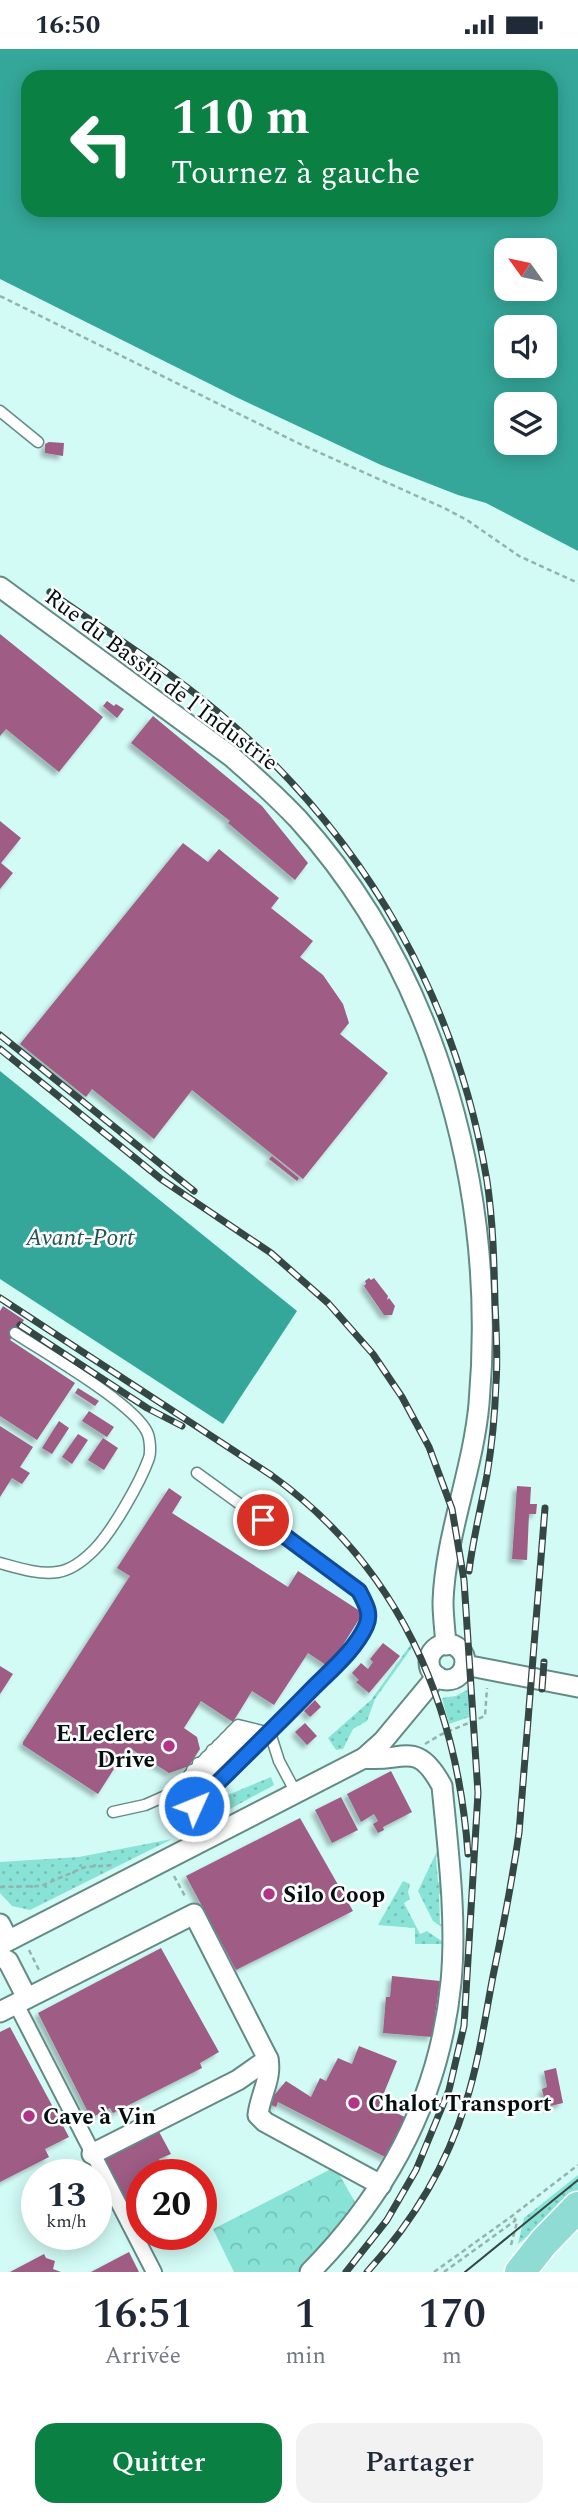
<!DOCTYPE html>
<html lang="fr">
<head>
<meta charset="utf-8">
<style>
	:root { --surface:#fff; --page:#f2f2f3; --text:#1f2937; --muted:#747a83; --accent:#0b8043 }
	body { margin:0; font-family:Spectral,serif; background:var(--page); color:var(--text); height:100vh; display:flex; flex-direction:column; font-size:26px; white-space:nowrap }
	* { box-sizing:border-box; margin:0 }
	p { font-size:23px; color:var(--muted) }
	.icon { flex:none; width:38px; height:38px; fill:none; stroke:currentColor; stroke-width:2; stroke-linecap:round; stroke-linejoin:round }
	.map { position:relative; height:2223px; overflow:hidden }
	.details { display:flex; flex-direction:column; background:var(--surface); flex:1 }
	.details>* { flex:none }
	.top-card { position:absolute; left:21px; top:21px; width:537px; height:147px; border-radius:21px; box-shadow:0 4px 18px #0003; background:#0b8043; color:#fff; overflow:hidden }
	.needle { width:46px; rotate:303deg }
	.controls { position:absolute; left:494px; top:189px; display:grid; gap:14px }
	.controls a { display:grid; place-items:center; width:63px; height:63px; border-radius:14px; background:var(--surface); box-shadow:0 4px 18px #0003; font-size:35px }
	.speed { position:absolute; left:21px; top:2110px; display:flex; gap:14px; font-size:35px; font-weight:700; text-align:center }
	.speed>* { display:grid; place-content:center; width:91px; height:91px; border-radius:50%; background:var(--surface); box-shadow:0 4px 18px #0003; line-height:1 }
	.speed small { font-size:18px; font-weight:400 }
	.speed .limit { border:10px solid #d22; background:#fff; color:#111 }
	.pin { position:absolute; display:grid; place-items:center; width:60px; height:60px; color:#fff; margin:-30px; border:4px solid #fff; border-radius:50%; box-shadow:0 2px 7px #0007 }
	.me { position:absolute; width:77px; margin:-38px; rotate:46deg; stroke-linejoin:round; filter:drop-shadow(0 0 5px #0008) }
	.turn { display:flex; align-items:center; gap:24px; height:147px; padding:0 35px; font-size:32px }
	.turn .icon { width:91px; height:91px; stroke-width:2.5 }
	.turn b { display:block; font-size:49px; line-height:60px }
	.eta { display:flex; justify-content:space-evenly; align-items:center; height:119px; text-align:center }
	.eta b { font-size:42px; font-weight:600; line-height:49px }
	.cta { display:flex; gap:14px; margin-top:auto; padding:14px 35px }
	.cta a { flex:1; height:80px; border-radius:21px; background:var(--accent); color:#fff; font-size:28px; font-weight:600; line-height:80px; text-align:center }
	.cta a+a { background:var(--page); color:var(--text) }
	.status { display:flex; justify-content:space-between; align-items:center; height:49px; padding:0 35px; background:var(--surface); direction:ltr }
	.status svg { height:19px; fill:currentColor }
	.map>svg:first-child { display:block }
	.grass { fill:url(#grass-dots) }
	.park { fill:url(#park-crowns) }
	.water { fill:#35a79a; fill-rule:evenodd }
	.building { fill:#9f5c85; filter:url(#shadow) }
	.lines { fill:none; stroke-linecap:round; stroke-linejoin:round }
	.service-casing { stroke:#648a84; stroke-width:13 }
	.pedestrian-casing { stroke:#648a84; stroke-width:18 }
	.minor-casing { stroke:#648a84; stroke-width:23 }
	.primary-casing { stroke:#fff; stroke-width:33 }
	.path { stroke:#93b3ae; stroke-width:2.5; stroke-dasharray:5 3.5; stroke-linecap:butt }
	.service { stroke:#fff; stroke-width:10 }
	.pedestrian { stroke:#fff; stroke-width:14 }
	.minor { stroke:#fff; stroke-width:19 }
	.primary { stroke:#8edcd4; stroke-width:30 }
	.tram { stroke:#344744; stroke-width:2 }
	.rail-casing { stroke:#344744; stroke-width:7 }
	.rail { stroke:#fefefe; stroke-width:4.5; stroke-dasharray:13; stroke-linecap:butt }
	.route-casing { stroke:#114b97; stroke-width:18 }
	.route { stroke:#1a73e8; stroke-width:12 }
	.poi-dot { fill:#b03587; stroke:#fefefe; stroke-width:2.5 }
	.labels { text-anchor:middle; stroke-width:5; stroke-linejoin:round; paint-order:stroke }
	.street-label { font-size:23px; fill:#030f0d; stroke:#fefefe }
	.poi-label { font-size:23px; font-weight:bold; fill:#030f0d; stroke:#fefefe; text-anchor:start }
	.water-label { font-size:24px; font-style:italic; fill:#24544e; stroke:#fefefe }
</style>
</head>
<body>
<div class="status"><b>16:50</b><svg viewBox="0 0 49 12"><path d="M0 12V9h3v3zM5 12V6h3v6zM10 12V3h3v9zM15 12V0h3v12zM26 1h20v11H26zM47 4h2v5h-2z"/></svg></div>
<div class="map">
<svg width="578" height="2223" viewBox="0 0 578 2223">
	<defs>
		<pattern id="grass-dots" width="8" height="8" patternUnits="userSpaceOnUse" patternTransform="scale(1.75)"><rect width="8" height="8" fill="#89e2d6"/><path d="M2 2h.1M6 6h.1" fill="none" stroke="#75c1b6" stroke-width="1.8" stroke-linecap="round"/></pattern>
		<pattern id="park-crowns" width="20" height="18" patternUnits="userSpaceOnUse" patternTransform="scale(1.75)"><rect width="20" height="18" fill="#89e2d6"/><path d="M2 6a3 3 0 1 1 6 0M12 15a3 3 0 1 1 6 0" fill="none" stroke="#75c1b6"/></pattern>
		<filter id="shadow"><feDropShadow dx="-4" dy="4" stdDeviation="2" flood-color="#0004"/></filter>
	</defs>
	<rect width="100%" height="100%" fill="#d2fbf5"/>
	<g class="grass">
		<polygon points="411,1595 413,1597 375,1650 367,1672 353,1680 343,1700 336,1701 328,1689 371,1651"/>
		<polygon points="469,1640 472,1667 449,1675 442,1649 456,1647"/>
		<polygon points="271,1728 274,1736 221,1765 213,1761 211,1753"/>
		<polygon points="172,1790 30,1861 12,1857 0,1844 0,1813 79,1808"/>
		<polygon points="441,1794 442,1807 436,1808 438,1833 444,1833 445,1844 439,1845 440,1875 446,1875 446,1881 433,1872 418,1842"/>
		<polygon points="403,1832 410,1835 408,1843 410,1850 404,1854 420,1885 427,1882 446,1895 415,1895 415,1879 378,1876"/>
		<polygon points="578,2126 578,2146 518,2195 524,2169"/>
	</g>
	<polygon class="park" points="335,2118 355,2153 336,2185 298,2223 234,2223 213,2180"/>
	<g class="water">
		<path d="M 0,0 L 578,0 L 578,502 L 486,454 L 458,446 L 381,416 L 236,348 L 0,230 ZM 28,28 L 551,28 L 551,161 L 28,161 ZM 506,201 L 544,201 L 544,240 L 506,240 ZM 506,278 L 544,278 L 544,317 L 506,317 ZM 506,355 L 544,355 L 544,394 L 506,394 Z"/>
		<polygon points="0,1022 297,1262 223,1375 0,1230"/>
	</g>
	<g class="building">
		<polygon points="49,393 64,394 63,407 45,404 45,395"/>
		<polygon points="0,585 103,668 59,723 6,680 0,687"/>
		<polygon points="107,652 114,657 116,655 124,660 117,669 103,657"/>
		<polygon points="153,667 262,757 308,814 295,831 228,774 230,772 131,694"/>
		<polygon points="0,772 21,789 1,814 13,824 0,840"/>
		<polygon points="183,794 208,813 219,800 279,849 271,859 313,892 300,908 323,926 343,955 349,974 340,985 388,1024 303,1130 192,1041 154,1090 92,1040 86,1048 20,995"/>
		<polygon points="272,1107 299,1129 297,1132 269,1110"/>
		<polygon points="369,1229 371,1231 374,1229 388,1247 387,1251 389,1249 395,1257 392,1266 384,1266 364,1237 366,1235 365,1232"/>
		<polygon points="3,1257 24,1271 10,1291 75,1334 37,1391 0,1367 0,1262"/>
		<polygon points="78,1339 99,1352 95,1357 75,1344"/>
		<polygon points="89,1362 114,1378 107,1388 82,1372"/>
		<polygon points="59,1372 69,1379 52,1405 42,1399"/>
		<polygon points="0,1377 33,1398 20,1418 30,1424 22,1435 12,1429 0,1448"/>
		<polygon points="78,1385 88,1391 72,1415 62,1408"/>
		<polygon points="103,1389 118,1399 104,1421 88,1411"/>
		<polygon points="517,1437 531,1438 530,1455 537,1455 536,1465 529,1465 527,1511 512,1510"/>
		<polygon points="169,1439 182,1448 172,1464 288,1538 298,1522 363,1564 329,1618 308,1604 274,1656 252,1642 233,1673 201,1652 184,1679 197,1688 200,1700 189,1717 169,1724 128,1698 98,1745 23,1696 23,1693 130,1527 117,1519"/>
		<polygon points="383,1594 400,1607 369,1644 356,1633 359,1631 352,1624 361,1614 368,1620 373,1613 370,1610"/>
		<polygon points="0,1617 13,1625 0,1645"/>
		<polygon points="315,1651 321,1658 310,1668 304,1662"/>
		<polygon points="305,1674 317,1687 307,1696 295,1683"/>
		<polygon points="391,1722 412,1763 383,1778 384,1781 378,1784 373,1775 378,1772 374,1765 361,1773 347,1745"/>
		<polygon points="341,1748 358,1781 332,1794 315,1761"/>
		<polygon points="300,1769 353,1862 236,1921 186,1827"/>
		<polygon points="161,1899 219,2003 200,2014 202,2019 113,2064 110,2059 91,2069 38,1964"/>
		<polygon points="392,1927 440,1932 432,1988 383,1984 386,1948 390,1948"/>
		<polygon points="10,1978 69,2088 45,2100 49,2108 0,2133 0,1983"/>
		<polygon points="359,1997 397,2012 379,2056 407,2069 387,2109 278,2053 276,2058 271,2056 273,2051 271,2050 286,2032 311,2048 320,2029 326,2032 338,2009 352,2015"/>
		<polygon points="556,2019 563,2054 546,2058 542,2040 547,2038 544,2022"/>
		<polygon points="156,2077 171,2105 159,2110 167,2126 142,2126 142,2177 137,2180 98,2108"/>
		<polygon points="96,2150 106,2170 96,2175"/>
		<polygon points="129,2203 139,2223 91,2223"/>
		<polygon points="44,2205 46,2209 55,2212 53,2220 61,2223 10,2223"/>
	</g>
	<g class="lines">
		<g class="service-casing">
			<g id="service">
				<polyline points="0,362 38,393"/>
				<path d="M 0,1514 C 18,1519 39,1526 58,1523 C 71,1521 85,1510 94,1501 C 112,1483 140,1434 149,1409 C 151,1403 150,1389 147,1383 C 133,1354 45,1304 15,1284"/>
				<polyline points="231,1683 263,1691"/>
				<polyline points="270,1684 279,1712 296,1744"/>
				<polyline points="225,1689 257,1697"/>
				<polyline points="218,1696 250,1703"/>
				<polyline points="212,1701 244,1709"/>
				<polyline points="206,1708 237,1716"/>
				<polyline points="198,1714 231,1722"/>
				<polyline points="192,1721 224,1728"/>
				<path d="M 194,1757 C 223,1729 368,1598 369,1567 C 369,1554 359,1542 350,1535 L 197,1424"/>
				<polyline points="113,1763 145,1756 188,1737"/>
				<polyline points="203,1792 188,1737 189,1726 238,1676 270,1684"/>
			</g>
		</g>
		<g class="pedestrian-casing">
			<polyline id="pedestrian" points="16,1955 154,2223"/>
		</g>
		<g class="minor-casing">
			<g id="minor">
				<path d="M 0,538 L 232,708 C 255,728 277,748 298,770 C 440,927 497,1148 479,1355 C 473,1421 445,1488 443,1553 C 443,1567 445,1582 446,1596"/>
				<circle cx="447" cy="1613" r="18"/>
				<polyline points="465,1616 578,1638"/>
				<polyline points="0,1875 8,1891"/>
				<polyline points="0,1896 364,1709 383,1692 437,1627"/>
				<polyline points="0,1908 8,1912 27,1949"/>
				<path d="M 0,1963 L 194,1865 L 268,2010 C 272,2030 260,2046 258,2066 L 265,2073 L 381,2136"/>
				<polyline points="92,2105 238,2031 268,2010"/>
				<path d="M 310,2223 C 389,2143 440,2046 451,1933 C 457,1870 448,1800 442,1737 C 416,1689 403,1714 364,1709"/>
			</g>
		</g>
		<g class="primary-casing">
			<polyline id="primary" points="520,2223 544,2193 578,2158"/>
		</g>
		<g class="path">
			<polyline points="0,247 300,395 444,459 467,471 519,507 578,534"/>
			<polyline points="425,1695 440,1686 485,1667 487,1639"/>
			<polyline points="174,1827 186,1849"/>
			<polyline points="0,1838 41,1837 85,1818 115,1816"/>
			<polyline points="29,1901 40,1923"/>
			<polyline points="511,2196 517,2173 514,2169"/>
			<polyline points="434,2223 512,2167 578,2116"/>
			<polyline points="444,2223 516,2171"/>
		</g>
		<use href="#service" class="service"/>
		<use href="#pedestrian" class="pedestrian"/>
		<use href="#minor" class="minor"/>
		<use href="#primary" class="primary"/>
		<polyline class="tram" points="465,2223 578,2131"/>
		<g class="rail-casing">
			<g id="rail">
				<path d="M 50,543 C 111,586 177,626 233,676 C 369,797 457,952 487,1132 C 493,1172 494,1212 495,1253 C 496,1280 498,1307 496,1334 C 495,1364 492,1396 487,1426 C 481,1458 473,1490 469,1522"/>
				<polyline points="0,986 194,1142"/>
				<polyline points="0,1000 161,1130 271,1204 328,1254 373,1305 402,1348 429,1398 452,1460 464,1531 478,1744 464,1977 449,2041 416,2121 387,2171 346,2223"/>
				<path d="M 0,1249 L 271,1426 C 398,1517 457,1653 468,1805"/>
				<polyline points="20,1276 147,1359 182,1377"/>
				<polyline points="542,1640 544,1613"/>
				<path d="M 367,2223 C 412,2174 447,2116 466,2053 C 479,2012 485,1969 493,1927 C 503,1879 512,1832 519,1784 L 545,1459"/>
			</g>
		</g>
		<use href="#rail" class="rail"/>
	</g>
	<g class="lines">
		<g class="route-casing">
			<path id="route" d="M 194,1757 C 234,1718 274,1679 313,1639 C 331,1621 355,1601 366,1577 C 372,1564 365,1554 359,1542 L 263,1471"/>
		</g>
		<use href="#route" class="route"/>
	</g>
	<g class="poi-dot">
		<circle cx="169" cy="1697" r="7"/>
		<circle cx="269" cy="1845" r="7"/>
		<circle cx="354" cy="2054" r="7"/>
		<circle cx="29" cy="2067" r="7"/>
	</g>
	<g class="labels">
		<g class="street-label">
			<text transform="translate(162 630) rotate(37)" y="8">Rue du Bassin de l'Industrie</text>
		</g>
		<g class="poi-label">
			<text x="155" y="1692" text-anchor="end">E.Leclerc<tspan x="155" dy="26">Drive</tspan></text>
			<text x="283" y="1853">Silo Coop</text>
			<text x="368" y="2062">Chalot Transport</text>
			<text x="43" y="2075">Cave à Vin</text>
		</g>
		<g class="water-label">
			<text x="80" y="1196">Avant-Port</text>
		</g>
	</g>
</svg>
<div class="controls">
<a><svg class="needle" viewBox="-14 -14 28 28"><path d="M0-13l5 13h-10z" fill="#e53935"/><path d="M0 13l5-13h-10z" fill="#747a83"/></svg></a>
<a><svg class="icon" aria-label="sound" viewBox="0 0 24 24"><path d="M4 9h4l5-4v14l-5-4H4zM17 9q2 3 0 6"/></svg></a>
<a><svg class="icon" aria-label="layers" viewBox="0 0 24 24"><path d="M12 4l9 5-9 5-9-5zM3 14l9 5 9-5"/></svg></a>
</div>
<div class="speed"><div>13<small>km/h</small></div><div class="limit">20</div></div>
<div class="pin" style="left:263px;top:1471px;background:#d93025"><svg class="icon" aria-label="arrive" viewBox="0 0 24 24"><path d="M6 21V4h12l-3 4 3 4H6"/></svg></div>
<svg class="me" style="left:194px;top:1757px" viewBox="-20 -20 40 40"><circle r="17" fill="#1a73e8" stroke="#fff" stroke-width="3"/><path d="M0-11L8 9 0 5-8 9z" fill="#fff"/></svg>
<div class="top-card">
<div class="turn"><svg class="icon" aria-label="left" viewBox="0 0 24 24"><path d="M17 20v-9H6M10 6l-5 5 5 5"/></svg><div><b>110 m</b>Tournez à gauche</div></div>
</div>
</div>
<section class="details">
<div class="eta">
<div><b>16:51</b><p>Arrivée</p></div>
<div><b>1</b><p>min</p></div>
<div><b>170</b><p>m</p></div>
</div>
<div class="cta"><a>Quitter</a><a>Partager</a></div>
</section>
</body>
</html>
